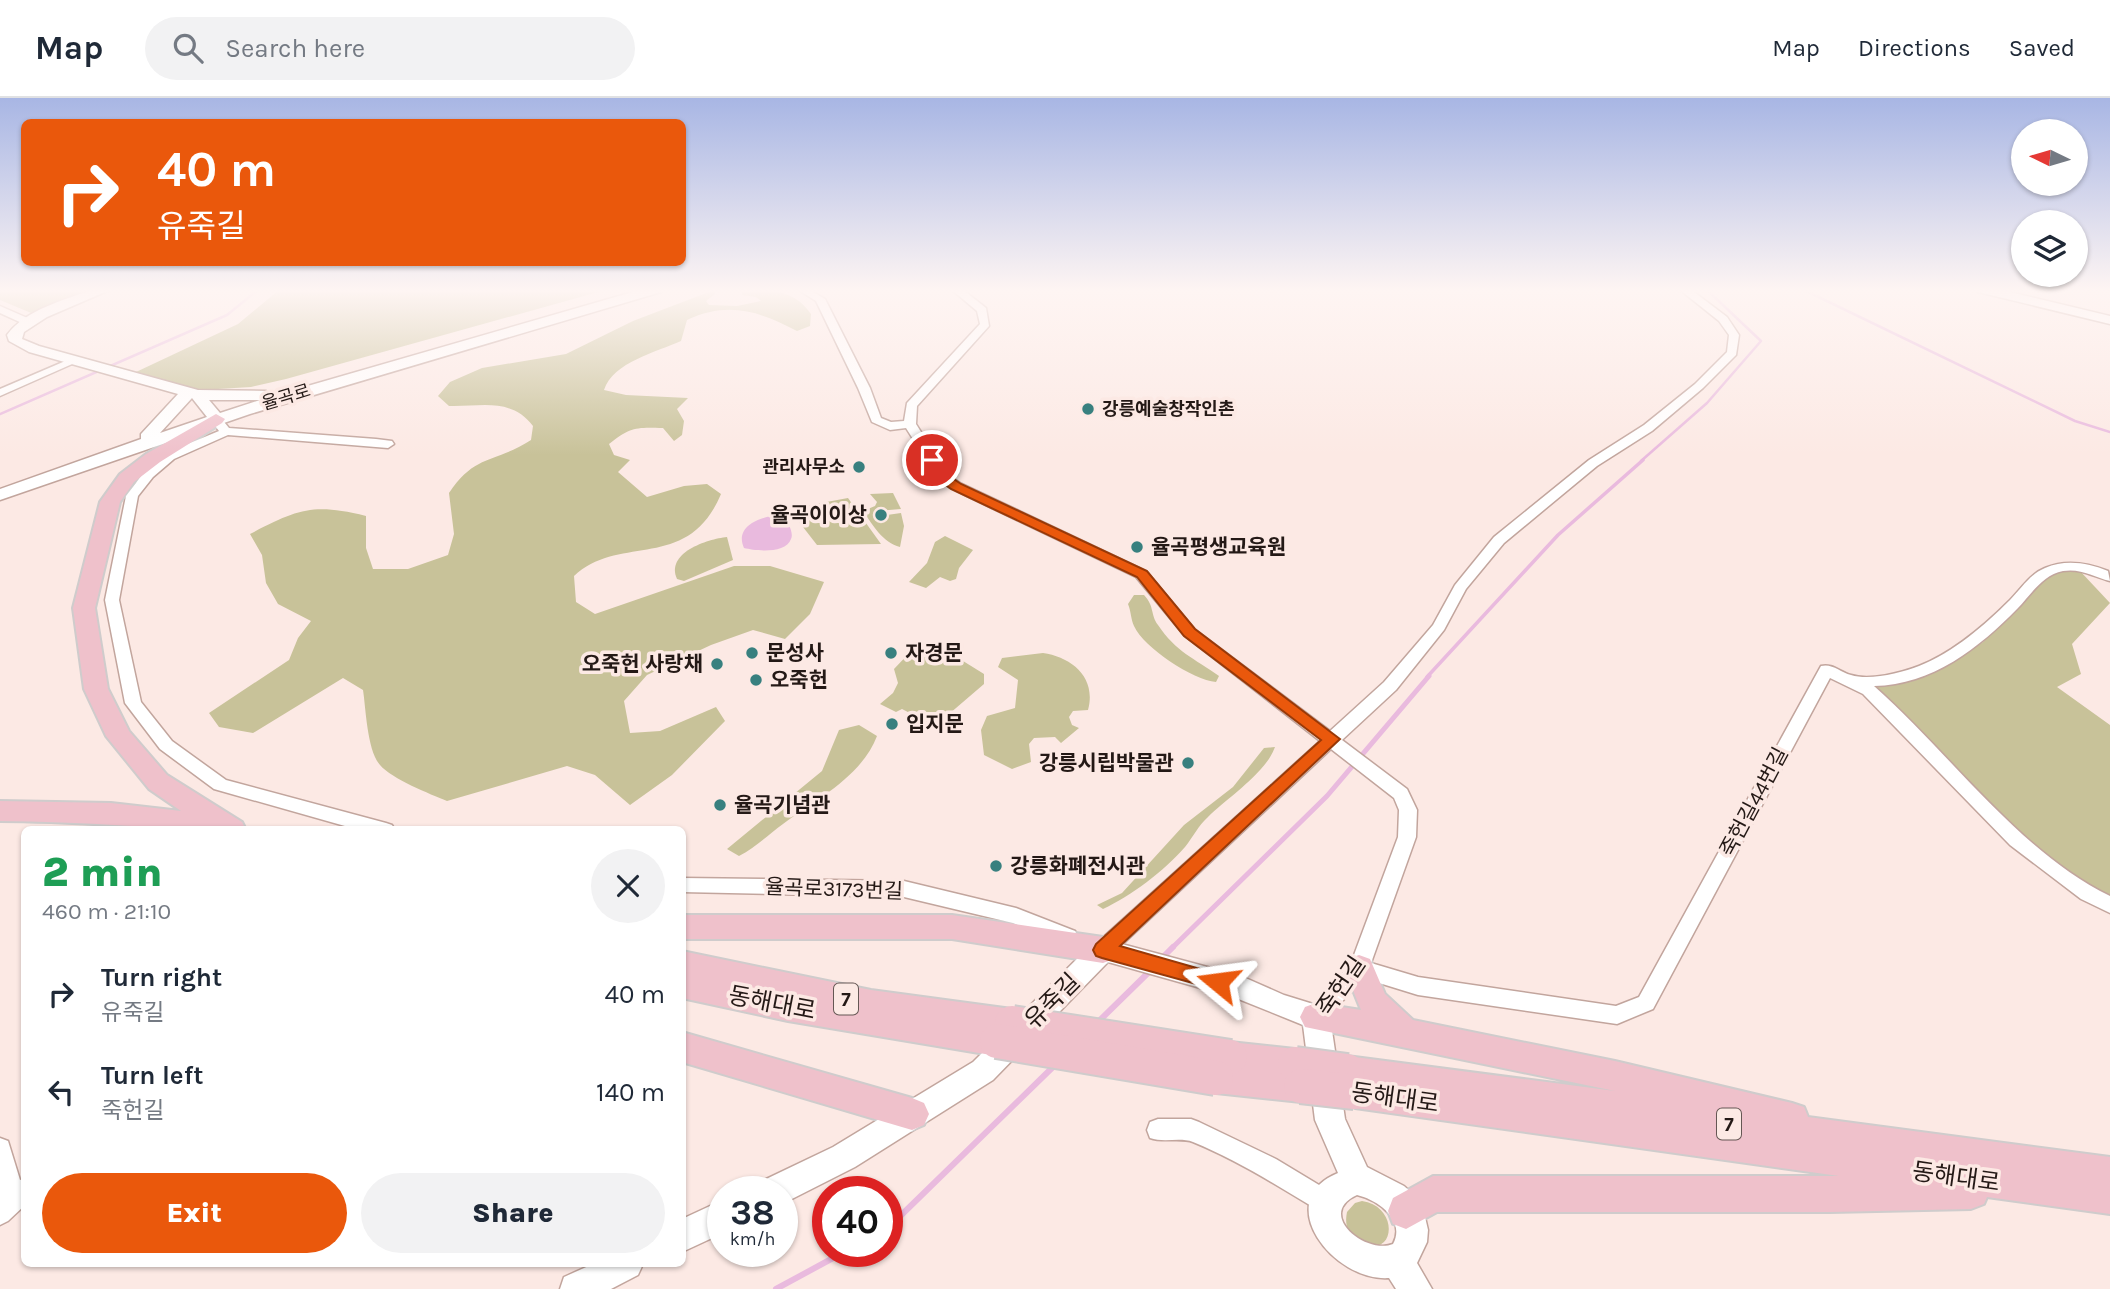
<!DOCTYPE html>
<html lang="en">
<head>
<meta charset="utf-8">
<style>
	:root { --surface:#fff; --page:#f2f2f3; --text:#1f2937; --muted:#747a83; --line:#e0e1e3; --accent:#ea580c }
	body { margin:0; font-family:Karla,"Noto Sans KR",sans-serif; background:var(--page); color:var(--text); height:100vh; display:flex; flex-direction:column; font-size:26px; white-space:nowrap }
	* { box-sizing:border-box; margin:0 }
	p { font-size:23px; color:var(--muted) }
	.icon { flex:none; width:38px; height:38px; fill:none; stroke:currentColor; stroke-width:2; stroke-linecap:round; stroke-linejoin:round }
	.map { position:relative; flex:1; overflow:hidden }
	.panel { position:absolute; left:21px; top:728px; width:665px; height:441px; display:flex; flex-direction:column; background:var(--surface); border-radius:10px; box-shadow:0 2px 5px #0004 }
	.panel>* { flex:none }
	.banner { position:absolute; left:21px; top:21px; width:665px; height:147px; border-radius:10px; box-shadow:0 2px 5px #0004; background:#ea580c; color:#fff; overflow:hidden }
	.needle { width:46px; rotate:275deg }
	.tools { position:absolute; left:2011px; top:21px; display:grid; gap:14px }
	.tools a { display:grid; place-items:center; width:77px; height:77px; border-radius:50%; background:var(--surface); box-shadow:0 2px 5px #0004; font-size:35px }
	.speed { position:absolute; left:707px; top:1078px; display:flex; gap:14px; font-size:35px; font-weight:700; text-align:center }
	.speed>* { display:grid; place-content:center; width:91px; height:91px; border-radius:50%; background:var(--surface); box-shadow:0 2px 5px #0004; line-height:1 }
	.speed small { font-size:18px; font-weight:400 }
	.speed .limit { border:10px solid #d22; background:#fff; color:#111 }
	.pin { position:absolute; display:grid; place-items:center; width:60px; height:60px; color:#fff; margin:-30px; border:4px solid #fff; border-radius:50%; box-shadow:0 2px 7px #0007 }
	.me { position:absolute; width:77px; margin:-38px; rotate:286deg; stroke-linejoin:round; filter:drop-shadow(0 0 5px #0008) }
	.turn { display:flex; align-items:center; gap:24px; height:147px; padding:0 21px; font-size:32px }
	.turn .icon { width:91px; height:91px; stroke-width:2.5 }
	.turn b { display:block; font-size:49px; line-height:60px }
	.round { display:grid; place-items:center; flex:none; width:74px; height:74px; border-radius:37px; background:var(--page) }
	.head { display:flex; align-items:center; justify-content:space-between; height:119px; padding:0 21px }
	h1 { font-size:42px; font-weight:800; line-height:52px; color:#1e9e55 }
	.cta { display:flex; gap:14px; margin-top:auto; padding:14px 21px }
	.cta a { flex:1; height:80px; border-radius:42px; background:var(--accent); color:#fff; font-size:28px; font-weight:800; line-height:80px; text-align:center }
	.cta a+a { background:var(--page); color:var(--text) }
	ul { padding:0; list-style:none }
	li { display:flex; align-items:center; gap:21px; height:98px; padding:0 21px }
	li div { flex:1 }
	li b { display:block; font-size:26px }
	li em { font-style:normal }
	header { display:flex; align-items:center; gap:42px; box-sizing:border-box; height:98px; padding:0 35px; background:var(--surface); border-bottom:2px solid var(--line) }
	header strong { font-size:33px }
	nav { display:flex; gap:38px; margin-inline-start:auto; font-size:24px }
	.search { width:490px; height:63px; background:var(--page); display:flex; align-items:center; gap:18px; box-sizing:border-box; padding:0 24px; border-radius:38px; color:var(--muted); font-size:26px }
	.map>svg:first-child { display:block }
	.green { fill:#c8c299 }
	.water { fill:#e9bade }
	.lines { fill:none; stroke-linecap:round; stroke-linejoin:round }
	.stream-far3 { stroke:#e9bade; stroke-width:2.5 }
	.stream-far2 { stroke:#e9bade; stroke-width:3.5 }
	.stream-far1 { stroke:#e9bade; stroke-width:5 }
	.stream { stroke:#e9bade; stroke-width:6 }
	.street-casing { stroke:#c2a59d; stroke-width:3 }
	.secondary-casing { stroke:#c2a59d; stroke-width:3 }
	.primary-casing { stroke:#cfcccc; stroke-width:4 }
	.street { fill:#fff; fill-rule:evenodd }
	.secondary { fill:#fff; fill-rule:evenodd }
	.primary { fill:#efc1cb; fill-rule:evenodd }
	.primary-bridge-casing { stroke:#cfcccc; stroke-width:38; stroke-linecap:butt }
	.primary-bridge { stroke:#efc1cb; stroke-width:34 }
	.route { fill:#ea580c; stroke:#983908; stroke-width:2 }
	.poi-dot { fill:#38807f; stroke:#fce9e4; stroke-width:2.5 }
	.labels { text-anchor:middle; stroke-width:7; stroke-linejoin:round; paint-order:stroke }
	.far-street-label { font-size:18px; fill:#241916; stroke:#fce9e4 }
	.far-poi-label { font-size:18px; font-weight:bold; fill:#241916; stroke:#fce9e4; text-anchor:start }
	.shield { fill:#fce9e4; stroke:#655754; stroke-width:2 }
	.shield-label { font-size:19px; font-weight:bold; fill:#241916 }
	.poi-label { font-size:21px; font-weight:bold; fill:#241916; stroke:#fce9e4; text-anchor:start }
	.street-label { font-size:21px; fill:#241916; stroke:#fce9e4 }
	.near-street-label { font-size:24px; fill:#241916; stroke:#fce9e4 }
</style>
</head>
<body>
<header>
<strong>Map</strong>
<div class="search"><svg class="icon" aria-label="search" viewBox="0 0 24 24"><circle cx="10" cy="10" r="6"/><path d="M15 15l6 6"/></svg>Search here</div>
<nav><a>Map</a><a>Directions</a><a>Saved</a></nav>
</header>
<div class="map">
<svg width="2110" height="1191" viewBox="0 0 2110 1191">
	<rect width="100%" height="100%" fill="#fce9e4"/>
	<g class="green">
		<polygon points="0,191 99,191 36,217 0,202"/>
		<polygon points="280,191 609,191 286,281 251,289 201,292 136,274 238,226"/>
		<path d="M 714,192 L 715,196 L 706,203 L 709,207 L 737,208 L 761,203 L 756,199 L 742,197 L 742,194 C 770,191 794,191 811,216 L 810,228 L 797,233 C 759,213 728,203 687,222 L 681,243 C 657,254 613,264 604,292 L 626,297 L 688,300 L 677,311 L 684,323 L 682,337 L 674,343 L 663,330 C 636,329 630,329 609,346 L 614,357 L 630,362 L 618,374 L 647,399 L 684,388 L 707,386 L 721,396 C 688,475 620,435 574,478 L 576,504 L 595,516 L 734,468 L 770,468 L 824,484 L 810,516 L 785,541 L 753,532 L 711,547 L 647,577 L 624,603 L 630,635 L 660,633 L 716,609 L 725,623 L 672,677 L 630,707 L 595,677 L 567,668 L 447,703 C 430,696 392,681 380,667 C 367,652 366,611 363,592 L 343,580 L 253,635 L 219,629 L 209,615 L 289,562 L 298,540 L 311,523 L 278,506 L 266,485 L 262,457 L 250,436 C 298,411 313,405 366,418 L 366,450 L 373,471 L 408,471 L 448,457 L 454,436 L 449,395 C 476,355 494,366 531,342 L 533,328 C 511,299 481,309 449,308 L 438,298 L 450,284 L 482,270 L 566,256 L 633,223 Z"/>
		<path d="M 893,395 L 901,411 L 877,413 L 875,418 L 885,421 L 887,417 L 901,415 L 904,428 L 900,449 C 883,445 872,426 863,413 L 875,408 L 877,404 L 870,396 Z"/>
		<polygon points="848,400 881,446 817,447 789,411"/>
		<polygon points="945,438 973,452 959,470 956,481 950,483 940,479 926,490 909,484 927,465 935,444"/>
		<path d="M 727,439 L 733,462 L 684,483 L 677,481 C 665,455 707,441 727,439 Z"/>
		<polygon points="2069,472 2080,473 2110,505 2072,546 2081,576 2057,589 2110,627 2110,804 2018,739 1871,589 1875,585 1915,580 1957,561 1983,544 2051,474"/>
		<path d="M 1134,497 L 1144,497 C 1155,509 1150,516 1158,527 C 1176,554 1194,560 1219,578 L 1216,584 C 1193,582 1144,550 1134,528 C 1131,522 1131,513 1128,506 Z"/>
		<polygon points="915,549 944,562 955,558 984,576 984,586 935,628 902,611 896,614 880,606 893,595 898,585 894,571"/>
		<path d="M 1043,555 C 1071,559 1097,579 1088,612 L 1073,613 L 1069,619 L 1072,627 L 1079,630 L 1061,645 L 1055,639 L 1034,640 L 1029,646 L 1031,664 L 1012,671 L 984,657 L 981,632 L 987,618 L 1015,610 L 1018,582 L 998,569 L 1002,560 Z"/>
		<path d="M 859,627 L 877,638 C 862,678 816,702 783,726 C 768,737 756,749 739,758 L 727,751 L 822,673 L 839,632 Z"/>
		<path d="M 1275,649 C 1266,675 1227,700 1208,719 C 1198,728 1193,739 1185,749 C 1164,773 1131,798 1103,811 L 1097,807 L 1122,795 L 1184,727 L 1233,689 L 1264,650 Z"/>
		<path d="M 1362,1103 C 1397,1108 1396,1154 1369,1147 C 1365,1146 1359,1141 1355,1139 C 1346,1133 1345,1124 1347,1114 L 1355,1105 Z"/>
	</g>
	<path class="water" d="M 777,417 L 785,419 C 788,425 794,435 791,441 C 786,456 756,453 744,450 C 734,428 761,419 777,417 Z"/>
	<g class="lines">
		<g class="stream-far3">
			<polyline points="1802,191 2075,323 2110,334"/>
			<polyline points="0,316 227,217 259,191"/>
			<polyline points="1641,363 1707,305 1761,243 1706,191"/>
		</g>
		<polyline class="stream-far2" points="1427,579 1558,437 1643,362"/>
		<polyline class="stream-far1" points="1171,851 1327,698 1429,578"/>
		<g class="stream">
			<polyline points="1162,860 1173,849"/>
			<polyline points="1098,924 1151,872"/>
			<polyline points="887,1131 1054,968"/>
			<polyline points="776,1191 846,1153"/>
		</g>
		<g class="street-casing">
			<g id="street">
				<path d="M 797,191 L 808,191 L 825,201 L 870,290 L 881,320 L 891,324 L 904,323 L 907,305 L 980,226 L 977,213 L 951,191 L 962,191 L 986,210 L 989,228 L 917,308 L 916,326 L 948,377 L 960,385 L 1146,473 L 1194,531 L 1330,633 L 1384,584 L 1433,527 L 1455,487 L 1494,439 L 1589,362 L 1644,327 L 1695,286 L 1727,254 L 1729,237 L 1719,223 L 1679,191 L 1690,191 L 1727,219 L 1739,237 L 1736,257 L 1703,290 L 1652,333 L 1597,368 L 1504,445 L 1466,491 L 1444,532 L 1396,592 L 1342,642 L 1407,691 L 1417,712 L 1416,739 L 1371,865 L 1418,879 L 1616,908 L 1639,899 L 1821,568 C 1832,565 1840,574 1851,577 C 1869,583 1901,575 1919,568 C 1954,554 1984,528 2010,502 C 2021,491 2030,476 2045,470 C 2066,461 2088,465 2108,473 L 2110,483 C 2094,479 2081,470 2063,473 C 2042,477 2031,497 2018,510 C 1979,550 1932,587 1874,588 C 1950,655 2018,753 2110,798 L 2110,815 L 2081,801 L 2010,747 L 1863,596 L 1830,580 L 1653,911 L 1617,926 L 1418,897 L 1363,880 L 1323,925 L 1316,928 L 1309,925 L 1306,919 L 1309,913 L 1351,865 L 1398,739 L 1399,712 L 1394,700 L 1331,651 L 1110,858 L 1103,860 L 1089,855 L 1086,849 L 1089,843 L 1100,842 L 1320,643 L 1184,537 L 1136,479 L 952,391 L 939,382 L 906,330 L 890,332 L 872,324 L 858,290 L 816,203 Z"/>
				<polygon points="0,208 32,222 33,224 24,226 0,215"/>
				<polygon points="70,261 79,263 0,298 0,291"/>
				<polygon points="216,317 220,319 229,330 376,341 392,343 394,346 388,350 228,337 174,361 153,379 138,398 119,502 141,604 172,643 226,682 386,725 392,727 395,732 359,732 214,691 160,651 125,605 105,502 126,398 145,373 166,355 219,333 210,321"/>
				<polygon points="682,780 904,783 1016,810 1075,833 1078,839 1075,845 1068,847 1013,825 904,799 682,794"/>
				<path d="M 1158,1021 L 1191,1021 L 1199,1024 L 1276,1061 L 1334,1096 L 1338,1104 L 1334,1112 L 1326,1116 L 1318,1112 C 1278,1088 1237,1062 1193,1044 C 1180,1039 1164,1045 1150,1040 L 1147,1032 L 1150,1024 Z"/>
				<polygon points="0,1040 8,1043 20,1082 24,1081 24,1108 8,1123 0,1127"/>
			</g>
		</g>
		<g class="secondary-casing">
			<g id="secondary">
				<path d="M 94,191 L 112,191 L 47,219 L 24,234 L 22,241 L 39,248 L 198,292 L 266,293 L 273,298 L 643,191 L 663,191 L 661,194 L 250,316 L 0,402 L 0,391 L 141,341 L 141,336 L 178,296 L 29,254 L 9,243 L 7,237 C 26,211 65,202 94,191 ZM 192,300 L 207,319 L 160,335 ZM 209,302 L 260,302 L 220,315 Z"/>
				<polygon points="1976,191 1997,191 2110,218 2110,226 1978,194"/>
				<path d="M 1103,841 L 1241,878 L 1284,897 L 1326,910 L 1330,919 L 1345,1021 L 1367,1069 L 1404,1088 L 1414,1097 L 1425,1119 L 1428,1132 L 1427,1144 L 1417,1165 L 1432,1191 L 1396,1191 L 1389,1180 C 1334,1184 1270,1103 1338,1075 L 1315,1022 L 1303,927 L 1236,900 L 1108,864 L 993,982 L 855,1069 L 784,1105 L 782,1094 L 758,1094 L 762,1083 L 833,1049 L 973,964 L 1094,844 ZM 1357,1097 C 1378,1102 1406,1122 1393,1146 C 1366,1157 1315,1116 1357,1097 Z"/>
				<polygon points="723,1102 723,1135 682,1154 682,1121"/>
				<polygon points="593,1166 643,1166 638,1177 611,1191 560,1191 564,1179"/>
			</g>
		</g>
		<g class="primary-casing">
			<g id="primary">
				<path d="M 216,316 L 225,321 L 222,325 L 160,364 L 134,384 L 120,404 L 95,510 L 108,591 L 129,633 L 167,677 L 242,724 L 246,732 C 163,732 82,723 0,723 L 0,703 L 111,705 L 181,713 L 149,691 L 106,638 L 84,591 L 73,510 L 100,404 L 120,376 L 146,356 Z"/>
				<polygon points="682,817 952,817 1103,839 1114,843 1118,852 1114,861 1103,865 952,841 682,841"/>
				<polygon points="682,853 871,892 1012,911 1023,915 1028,925 1023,935 1011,939 1013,943 1008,953 997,958 788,923 682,900"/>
				<polygon points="1359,857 1370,861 1385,896 1413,922 1615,963 1792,1005 1804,1009 1808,1019 2110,1059 2110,1116 1987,1099 1984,1106 1971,1111 1830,1114 1437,1114 1406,1131 1393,1126 1388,1113 1393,1100 1433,1078 1839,1078 1355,1010 1343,1005 1338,994 1342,986 1335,984 1330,973 1335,962 1347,958 1615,993 1305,929 1300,919 1305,909 1316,905 1361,912 1344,870 1348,861"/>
				<polygon points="682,934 912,1000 924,1005 929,1016 924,1027 912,1032 682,964"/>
				<polygon points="1230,944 1295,951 1307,955 1311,966 1307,975 1313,977 1318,988 1313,999 1301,1004 1216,995 1204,991 1199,980 1204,969 1216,965 1214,959 1218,948"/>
			</g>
		</g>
		<use href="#street" class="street"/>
		<use href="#secondary" class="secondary"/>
		<use href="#primary" class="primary"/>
		<g class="primary-bridge-casing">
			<g id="primary-bridge">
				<polyline points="1012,925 1230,959"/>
				<polyline points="997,943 1216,980"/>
				<polyline points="1295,966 1347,973"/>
				<polyline points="1301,988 1355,994"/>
			</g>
		</g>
		<use href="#primary-bridge" class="primary-bridge"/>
	</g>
	<linearGradient id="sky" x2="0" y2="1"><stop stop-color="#a8b6e4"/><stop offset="0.54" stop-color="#fef5f3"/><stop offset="1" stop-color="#fef5f3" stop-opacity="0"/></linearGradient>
	<rect width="2110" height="357" fill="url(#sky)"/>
	<polygon class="route" points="932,358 937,359 948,377 961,386 1147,473 1195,531 1340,641 1120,848 1225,878 1228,884 1225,890 1218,892 1102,860 1096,858 1093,852 1096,846 1321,642 1184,538 1137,479 951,391 939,382 926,362"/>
	<g class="poi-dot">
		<circle cx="1088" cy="311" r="7"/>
		<circle cx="859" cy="369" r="7"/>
		<circle cx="881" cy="417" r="7"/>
		<circle cx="1137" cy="449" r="7"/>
		<circle cx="752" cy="555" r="7"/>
		<circle cx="891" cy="555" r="7"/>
		<circle cx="717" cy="566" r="7"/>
		<circle cx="756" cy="582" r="7"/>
		<circle cx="892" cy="626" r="7"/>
		<circle cx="1188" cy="665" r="7"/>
		<circle cx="720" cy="707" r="7"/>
		<circle cx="996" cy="768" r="7"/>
	</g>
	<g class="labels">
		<g class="far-street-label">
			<text transform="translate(286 299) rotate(-17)" y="6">율곡로</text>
		</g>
		<g class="far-poi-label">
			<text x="1102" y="317">강릉예술창작인촌</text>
			<text x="845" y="375" text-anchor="end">관리사무소</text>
		</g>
		<g class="shield">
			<rect x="834" y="885.5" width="24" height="31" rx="5"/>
			<rect x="1717" y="1010.5" width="24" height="31" rx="5"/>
		</g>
		<g class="shield-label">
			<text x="846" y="908">7</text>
			<text x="1729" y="1033">7</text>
		</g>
		<g class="poi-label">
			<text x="867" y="424" text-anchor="end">율곡이이상</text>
			<text x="1151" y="456">율곡평생교육원</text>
			<text x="766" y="562">문성사</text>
			<text x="905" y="562">자경문</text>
			<text x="703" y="573" text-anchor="end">오죽헌 사랑채</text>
			<text x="770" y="589">오죽헌</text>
			<text x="906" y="633">입지문</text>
			<text x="1174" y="672" text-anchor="end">강릉시립박물관</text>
			<text x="734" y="714">율곡기념관</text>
			<text x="1010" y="775">강릉화폐전시관</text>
		</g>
		<g class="street-label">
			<text transform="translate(1754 704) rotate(-62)" y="7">죽헌길44번길</text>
			<text transform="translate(834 791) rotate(2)" y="7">율곡로3173번길</text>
		</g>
		<g class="near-street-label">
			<text transform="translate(1341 888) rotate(-56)" y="8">죽헌길</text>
			<text transform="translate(1052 903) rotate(-45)" y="8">유죽길</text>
			<text transform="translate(772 905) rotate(11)" y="8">동해대로</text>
			<text transform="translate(1395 1000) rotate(8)" y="8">동해대로</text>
			<text transform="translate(1956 1079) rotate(8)" y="8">동해대로</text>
		</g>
	</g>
</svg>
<div class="tools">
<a><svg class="needle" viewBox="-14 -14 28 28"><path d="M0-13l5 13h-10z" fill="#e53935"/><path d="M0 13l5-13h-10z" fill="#747a83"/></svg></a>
<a><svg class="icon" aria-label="layers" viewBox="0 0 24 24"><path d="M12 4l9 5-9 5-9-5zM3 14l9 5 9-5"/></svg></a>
</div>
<div class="speed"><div>38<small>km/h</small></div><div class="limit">40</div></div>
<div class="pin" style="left:932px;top:362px;background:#d93025"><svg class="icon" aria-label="arrive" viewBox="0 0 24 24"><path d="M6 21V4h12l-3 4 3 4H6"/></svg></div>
<svg class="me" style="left:1218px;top:884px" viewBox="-20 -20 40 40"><path d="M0-17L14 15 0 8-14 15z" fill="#ea580c" stroke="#fff" stroke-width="4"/></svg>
<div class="banner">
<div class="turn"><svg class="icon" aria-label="right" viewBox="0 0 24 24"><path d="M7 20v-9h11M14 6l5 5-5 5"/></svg><div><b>40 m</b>유죽길</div></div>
</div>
<section class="panel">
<div class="head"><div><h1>2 min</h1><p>460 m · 21:10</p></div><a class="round"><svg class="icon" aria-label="close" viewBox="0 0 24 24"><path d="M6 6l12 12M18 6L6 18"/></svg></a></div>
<ul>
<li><svg class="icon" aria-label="right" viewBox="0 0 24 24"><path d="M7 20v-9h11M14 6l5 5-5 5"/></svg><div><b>Turn right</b><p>유죽길</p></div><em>40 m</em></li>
<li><svg class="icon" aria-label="left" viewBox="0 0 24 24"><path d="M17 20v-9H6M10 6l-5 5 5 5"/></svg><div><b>Turn left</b><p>죽헌길</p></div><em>140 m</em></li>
</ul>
<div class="cta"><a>Exit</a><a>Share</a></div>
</section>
</div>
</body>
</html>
